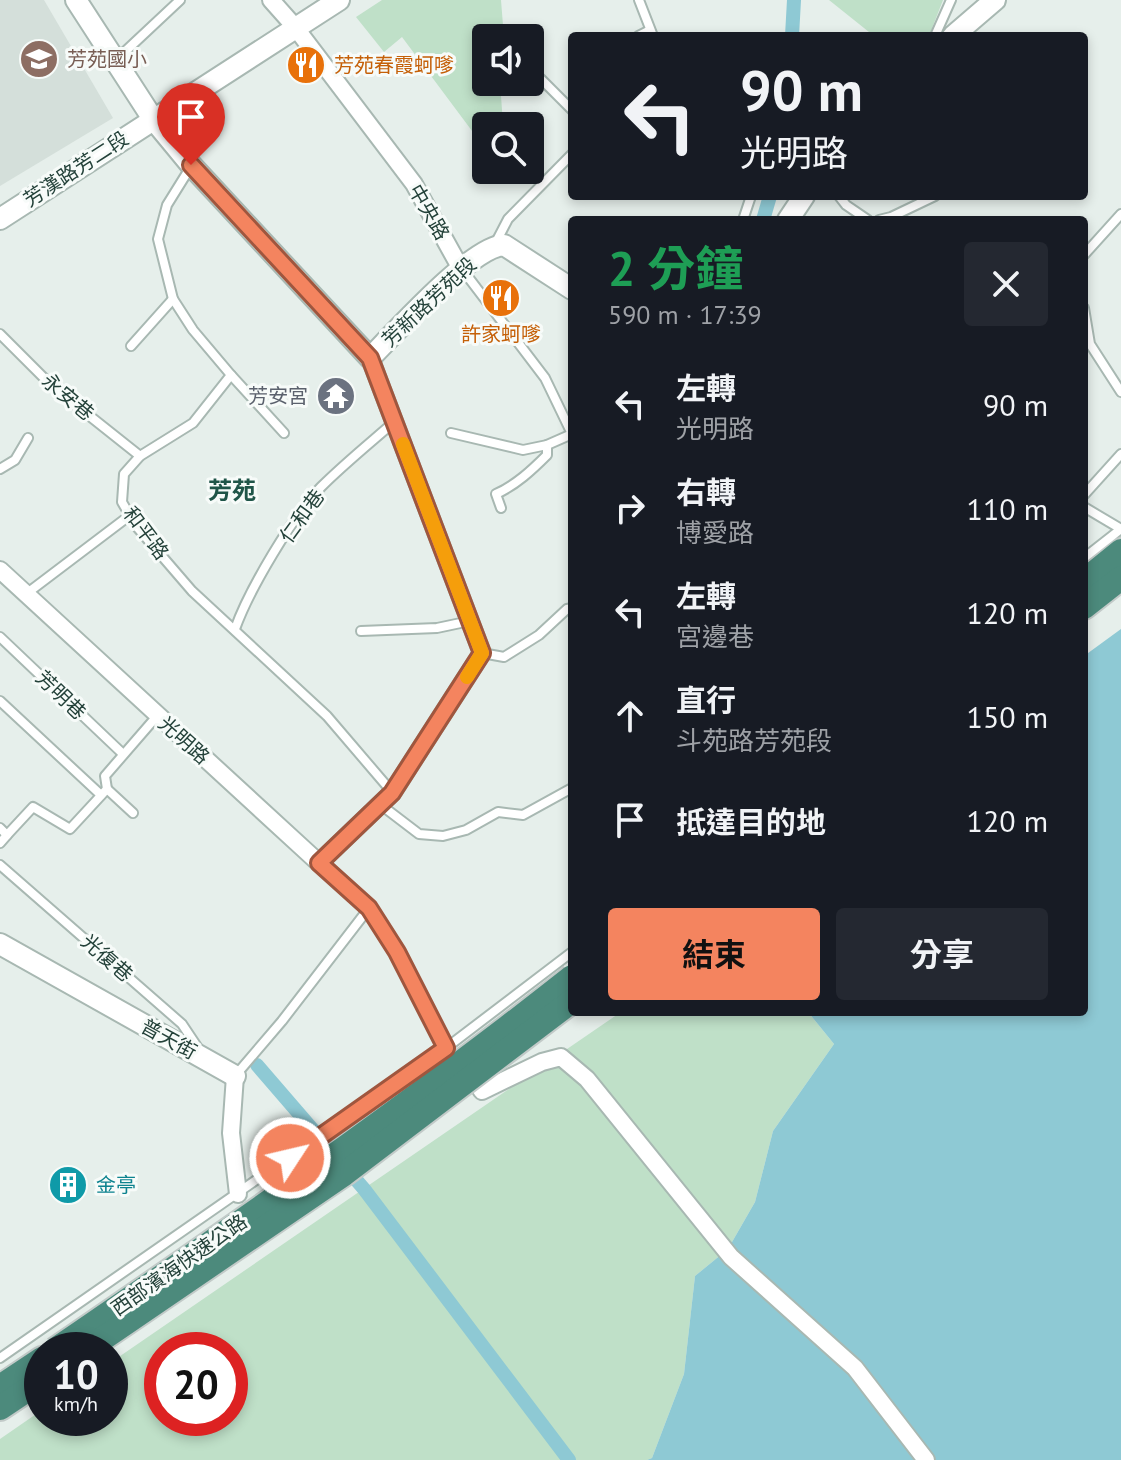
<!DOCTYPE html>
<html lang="zh-TW">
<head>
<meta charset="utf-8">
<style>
	:root { --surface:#171b24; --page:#242831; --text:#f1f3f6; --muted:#9ea1a6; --accent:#f4845f }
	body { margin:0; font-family:"PT Sans","Noto Sans TC",sans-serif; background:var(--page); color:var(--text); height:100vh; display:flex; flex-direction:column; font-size:30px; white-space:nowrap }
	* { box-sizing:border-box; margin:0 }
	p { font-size:26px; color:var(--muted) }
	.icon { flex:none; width:44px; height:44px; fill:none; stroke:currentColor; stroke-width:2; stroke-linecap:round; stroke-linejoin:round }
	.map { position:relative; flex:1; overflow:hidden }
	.panel { position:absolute; left:568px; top:216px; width:520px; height:800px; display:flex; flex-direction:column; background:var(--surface); border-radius:8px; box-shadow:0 4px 12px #0003 }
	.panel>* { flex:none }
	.top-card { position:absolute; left:568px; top:32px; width:520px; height:168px; border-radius:8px; box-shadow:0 4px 12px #0003; background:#171b24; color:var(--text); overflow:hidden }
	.buttons { position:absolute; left:472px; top:24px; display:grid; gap:16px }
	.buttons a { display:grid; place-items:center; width:72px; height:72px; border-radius:8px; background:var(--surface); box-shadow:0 4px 12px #0003; font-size:40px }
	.speed { position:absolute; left:24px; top:1332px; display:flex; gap:16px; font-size:40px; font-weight:700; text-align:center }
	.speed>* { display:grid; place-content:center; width:104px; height:104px; border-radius:50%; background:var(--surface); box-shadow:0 4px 12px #0003; line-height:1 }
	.speed small { font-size:20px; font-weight:400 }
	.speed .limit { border:12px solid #d22; background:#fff; color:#111 }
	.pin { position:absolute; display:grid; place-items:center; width:68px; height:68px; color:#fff; margin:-82px -34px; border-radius:50% 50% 50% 0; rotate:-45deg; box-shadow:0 0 8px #0007 }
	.pin .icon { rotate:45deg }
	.me { position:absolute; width:88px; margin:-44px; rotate:55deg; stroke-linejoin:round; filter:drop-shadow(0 0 6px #0008) }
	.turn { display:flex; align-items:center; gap:28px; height:168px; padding:0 40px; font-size:36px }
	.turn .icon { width:104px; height:104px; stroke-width:2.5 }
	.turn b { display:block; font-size:56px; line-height:68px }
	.round { display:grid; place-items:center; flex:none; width:84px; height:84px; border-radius:8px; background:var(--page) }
	.summary { display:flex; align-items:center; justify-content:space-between; height:136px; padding:0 40px }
	h1 { font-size:48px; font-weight:700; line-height:60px; color:#1e9e55 }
	.action { display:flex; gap:16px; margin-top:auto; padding:16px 40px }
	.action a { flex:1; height:92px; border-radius:8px; background:var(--accent); color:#111; font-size:32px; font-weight:700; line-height:92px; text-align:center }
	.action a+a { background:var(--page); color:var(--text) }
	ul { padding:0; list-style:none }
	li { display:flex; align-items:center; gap:24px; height:104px; padding:0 40px }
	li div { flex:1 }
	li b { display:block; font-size:30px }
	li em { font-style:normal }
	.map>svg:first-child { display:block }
	.built { fill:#d4dfda }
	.green { fill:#bfe0c8; fill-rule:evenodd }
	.water { fill:#8ec9d4 }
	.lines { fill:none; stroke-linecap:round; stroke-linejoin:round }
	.canal { stroke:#8ec9d4; stroke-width:14 }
	.service-casing { stroke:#a8b8b2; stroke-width:12 }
	.minor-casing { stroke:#a8b8b2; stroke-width:20 }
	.tertiary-casing { stroke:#a8b8b2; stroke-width:24 }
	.trunk-casing { stroke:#c2cac8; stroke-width:28 }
	.service { stroke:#fff; stroke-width:8 }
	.minor { stroke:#fff; stroke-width:16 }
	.tertiary { stroke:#fff; stroke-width:20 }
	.trunk { stroke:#4c8a7c; stroke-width:24 }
	.trunk-bridge-casing { stroke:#c2cac8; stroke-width:28; stroke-linecap:butt }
	.trunk-bridge { stroke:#4c8a7c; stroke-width:24 }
	.route-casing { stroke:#9f563e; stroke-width:20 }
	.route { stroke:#f4845f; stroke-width:14 }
	.slow { stroke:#f59e0b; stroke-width:14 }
	.labels { text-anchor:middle; stroke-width:6; stroke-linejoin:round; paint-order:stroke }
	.education-label { font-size:20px; fill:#785e54; stroke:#f7fbf9; text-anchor:start }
	.food-label { font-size:20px; fill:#c56008; stroke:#f7fbf9; text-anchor:start }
	.street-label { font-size:20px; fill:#24423a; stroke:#f7fbf9 }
	.worship-label { font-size:20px; fill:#5b616d; stroke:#f7fbf9; text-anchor:end }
	.culture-label { font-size:20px; fill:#0d838f; stroke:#f7fbf9; text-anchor:start }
	.quarter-label { font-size:24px; font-weight:bold; fill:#1f5548; stroke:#f7fbf9 }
</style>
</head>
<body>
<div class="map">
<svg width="1121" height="1460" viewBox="0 0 1121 1460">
	<rect width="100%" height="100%" fill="#e6efeb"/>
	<polygon class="built" points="0,0 44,0 113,118 0,186"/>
	<g class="green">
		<polygon points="382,0 501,0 504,38 486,38 486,82 500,82 503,124 486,126 486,139 481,143 402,37 384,52 356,17"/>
		<polygon points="829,0 943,0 929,36 874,36"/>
		<path d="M 621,1012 L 808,1012 L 834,1044 L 773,1131 L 755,1202 L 728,1249 L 695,1276 L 684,1374 L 652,1458 L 647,1460 L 0,1460 L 0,1439 L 42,1410 L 42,1418 L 110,1418 L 110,1363 ZM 162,1350 L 230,1350 L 230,1418 L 162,1418 Z"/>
	</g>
	<polygon class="water" points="1121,629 1121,1460 647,1460 652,1458 684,1374 695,1276 728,1249 755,1202 773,1131 834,1044 808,1012 1084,1012 1084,656"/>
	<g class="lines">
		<g class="canal">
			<polyline points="792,36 794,0"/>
			<polyline points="763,220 770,196"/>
			<polyline points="257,1065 364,1189 569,1460"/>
		</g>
		<g class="service-casing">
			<g id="service">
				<polyline points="639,0 653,36"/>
				<polyline points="638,36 650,30"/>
				<polyline points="935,36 951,0"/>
				<polyline points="116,60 180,0"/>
				<polyline points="530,68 572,110"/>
				<polyline points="190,168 167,205 158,239 173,299 193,330 231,375 193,423 140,456 124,474 122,502 136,526 192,591 327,716 392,792"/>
				<polyline points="839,196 846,205 868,220"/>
				<polyline points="743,220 751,196"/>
				<polyline points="879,220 891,217 935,196"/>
				<polyline points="495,244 508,219 572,154"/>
				<polyline points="1084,255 1121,214"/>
				<polyline points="462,269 545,378 572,434"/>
				<polyline points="1084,308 1090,344 1121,392"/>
				<polyline points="0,334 52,386 140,456"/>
				<polyline points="131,346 173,299"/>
				<polyline points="231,375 284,433"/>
				<polyline points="451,433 523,450 547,445"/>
				<polyline points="0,469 15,460 28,438"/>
				<polyline points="1084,495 1121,454"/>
				<polyline points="1084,507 1121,529"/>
				<path d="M 501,508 L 496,494 C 516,485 532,470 547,455 L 547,445 L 572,434"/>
				<polyline points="1084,558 1121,529"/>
				<polyline points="26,594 129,516"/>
				<path d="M 235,629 C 249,590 292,517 321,487 C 344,464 370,443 394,422"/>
				<polyline points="361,631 437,628 470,621"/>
				<polyline points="0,637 123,754"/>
				<polyline points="482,653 504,657 539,635 567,609 572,608"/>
				<polyline points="0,701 101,795"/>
				<polyline points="107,789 105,776 157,716"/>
				<polyline points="381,805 419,834 443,836 466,830 498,812 523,815 572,788"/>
				<polyline points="0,828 7,835 0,843"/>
				<polyline points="7,835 33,807 70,829 107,789 133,813"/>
				<polyline points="319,863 369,908 397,952 449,1051"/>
				<polyline points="0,865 182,1024 198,1048"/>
				<polyline points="235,1076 282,1021 369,908"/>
				<polyline points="0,1358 446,1048 572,952"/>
			</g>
		</g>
		<g class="minor-casing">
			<g id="minor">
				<polyline points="271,0 295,27 414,184 461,269"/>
				<polyline points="0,570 319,863 392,793 482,653 370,358"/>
				<polyline points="235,1076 231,1133 238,1194"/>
				<polyline points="480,1088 482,1091 542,1062 561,1057 587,1079 731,1257 855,1368 926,1460"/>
			</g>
		</g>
		<g class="tertiary-casing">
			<g id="tertiary">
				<path d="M 76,0 L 153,119 L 191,165 L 370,358 C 396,332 471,247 504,245 L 572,289"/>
				<polyline points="953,36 995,0"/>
				<polyline points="0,219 339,0"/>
				<polyline points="788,220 804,196"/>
				<polyline points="0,944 235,1076"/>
			</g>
		</g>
		<g class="trunk-casing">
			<g id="trunk">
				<polyline points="1084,581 1121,551"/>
				<polyline points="1084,607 1121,578"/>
				<polyline points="0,1387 42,1359"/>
				<polyline points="0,1408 42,1380"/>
			</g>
		</g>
		<use href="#service" class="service"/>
		<use href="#minor" class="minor"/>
		<use href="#tertiary" class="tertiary"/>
		<use href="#trunk" class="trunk"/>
		<g class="trunk-bridge-casing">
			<g id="trunk-bridge">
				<path d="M 55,1350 C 230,1230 405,1109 572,977"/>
				<polyline points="86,1350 344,1174 572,1001"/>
			</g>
		</g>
		<use href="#trunk-bridge" class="trunk-bridge"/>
	</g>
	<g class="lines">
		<g class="route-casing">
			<polyline id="route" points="191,165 370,358 482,653 392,793 319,863 369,908 397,952 446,1048 290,1158"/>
		</g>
		<use href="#route" class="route"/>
		<polyline class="slow" points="403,444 482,653 467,677"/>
	</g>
	<defs>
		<g id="school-disc" transform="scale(2)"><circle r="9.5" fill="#8d6e63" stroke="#f7fbf9"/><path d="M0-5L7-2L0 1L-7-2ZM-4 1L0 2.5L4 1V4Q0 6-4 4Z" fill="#fff"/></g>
		<g id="restaurant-disc" transform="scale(2)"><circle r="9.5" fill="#e8710a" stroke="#f7fbf9"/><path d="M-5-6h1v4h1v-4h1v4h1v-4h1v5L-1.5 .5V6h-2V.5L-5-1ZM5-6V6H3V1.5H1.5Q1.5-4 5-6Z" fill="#fff"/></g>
		<g id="temple-disc" transform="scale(2)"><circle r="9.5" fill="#6b7280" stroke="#f7fbf9"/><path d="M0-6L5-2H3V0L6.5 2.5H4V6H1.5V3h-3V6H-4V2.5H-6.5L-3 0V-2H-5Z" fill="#fff"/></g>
		<g id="building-disc" transform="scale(2)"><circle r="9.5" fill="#0f9aa8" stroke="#f7fbf9"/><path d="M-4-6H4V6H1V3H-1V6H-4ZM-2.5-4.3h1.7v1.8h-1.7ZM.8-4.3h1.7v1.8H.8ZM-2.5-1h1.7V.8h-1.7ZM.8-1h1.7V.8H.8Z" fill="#fff"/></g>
	</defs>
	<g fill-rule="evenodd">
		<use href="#school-disc" x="39" y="59"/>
		<use href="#restaurant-disc" x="306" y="65"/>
		<use href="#restaurant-disc" x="501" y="298"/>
		<use href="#temple-disc" x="336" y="396"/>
		<use href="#building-disc" x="68" y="1185"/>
	</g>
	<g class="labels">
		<g class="education-label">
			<text x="67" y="66">芳苑國小</text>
		</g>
		<g class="food-label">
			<text x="334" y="72">芳苑春霞蚵嗲</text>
			<text x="501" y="341" text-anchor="middle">許家蚵嗲</text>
		</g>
		<g class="street-label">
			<text transform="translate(76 169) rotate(-33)" y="7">芳漢路芳二段</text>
			<text transform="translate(429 212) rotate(60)" y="7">中央路</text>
			<text transform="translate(429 302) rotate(-43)" y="7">芳新路芳苑段</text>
			<text transform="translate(68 397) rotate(40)" y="7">永安巷</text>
			<text transform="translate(302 516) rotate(-54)" y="7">仁和巷</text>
			<text transform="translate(146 533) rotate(53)" y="7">和平路</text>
			<text transform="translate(61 695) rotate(44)" y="7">芳明巷</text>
			<text transform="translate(184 740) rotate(42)" y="7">光明路</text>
			<text transform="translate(107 958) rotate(41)" y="7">光復巷</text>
			<text transform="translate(169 1039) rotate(29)" y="7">普天街</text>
			<text transform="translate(179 1265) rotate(-35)" y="7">西部濱海快速公路</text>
		</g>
		<g class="worship-label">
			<text x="308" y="403">芳安宮</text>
		</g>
		<g class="culture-label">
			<text x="96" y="1192">金亭</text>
		</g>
		<g class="quarter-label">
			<text x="232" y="499">芳苑</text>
		</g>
	</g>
</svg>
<div class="buttons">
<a><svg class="icon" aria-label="sound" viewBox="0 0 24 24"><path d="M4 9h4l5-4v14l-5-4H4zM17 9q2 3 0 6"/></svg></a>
<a><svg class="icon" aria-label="search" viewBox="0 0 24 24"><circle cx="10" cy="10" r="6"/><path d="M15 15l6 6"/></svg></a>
</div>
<div class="speed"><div>10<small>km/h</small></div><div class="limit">20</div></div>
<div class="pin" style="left:191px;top:165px;background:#d93025"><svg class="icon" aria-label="arrive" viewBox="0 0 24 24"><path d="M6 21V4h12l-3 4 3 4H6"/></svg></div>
<svg class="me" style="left:290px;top:1158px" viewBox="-20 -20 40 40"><circle r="17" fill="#f4845f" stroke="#fff" stroke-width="3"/><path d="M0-11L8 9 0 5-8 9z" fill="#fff"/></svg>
<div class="top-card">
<div class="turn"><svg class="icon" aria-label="left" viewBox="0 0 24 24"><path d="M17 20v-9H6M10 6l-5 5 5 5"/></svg><div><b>90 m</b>光明路</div></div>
</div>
<section class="panel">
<div class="summary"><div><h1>2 分鐘</h1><p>590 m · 17:39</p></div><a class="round"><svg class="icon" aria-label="close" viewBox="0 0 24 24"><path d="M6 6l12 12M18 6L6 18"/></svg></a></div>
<ul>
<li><svg class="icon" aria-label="left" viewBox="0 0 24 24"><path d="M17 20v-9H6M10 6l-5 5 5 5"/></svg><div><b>左轉</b><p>光明路</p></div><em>90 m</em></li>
<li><svg class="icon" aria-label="right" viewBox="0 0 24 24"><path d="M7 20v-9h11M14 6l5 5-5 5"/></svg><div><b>右轉</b><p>博愛路</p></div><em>110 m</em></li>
<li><svg class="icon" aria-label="left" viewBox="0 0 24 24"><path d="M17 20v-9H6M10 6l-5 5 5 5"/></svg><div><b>左轉</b><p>宮邊巷</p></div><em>120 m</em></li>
<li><svg class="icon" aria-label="ahead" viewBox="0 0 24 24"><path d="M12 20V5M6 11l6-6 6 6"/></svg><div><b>直行</b><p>斗苑路芳苑段</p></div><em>150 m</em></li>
<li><svg class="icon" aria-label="arrive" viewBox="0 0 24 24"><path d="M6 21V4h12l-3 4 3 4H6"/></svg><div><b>抵達目的地</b></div><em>120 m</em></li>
</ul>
<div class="action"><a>結束</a><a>分享</a></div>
</section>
</div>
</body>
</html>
